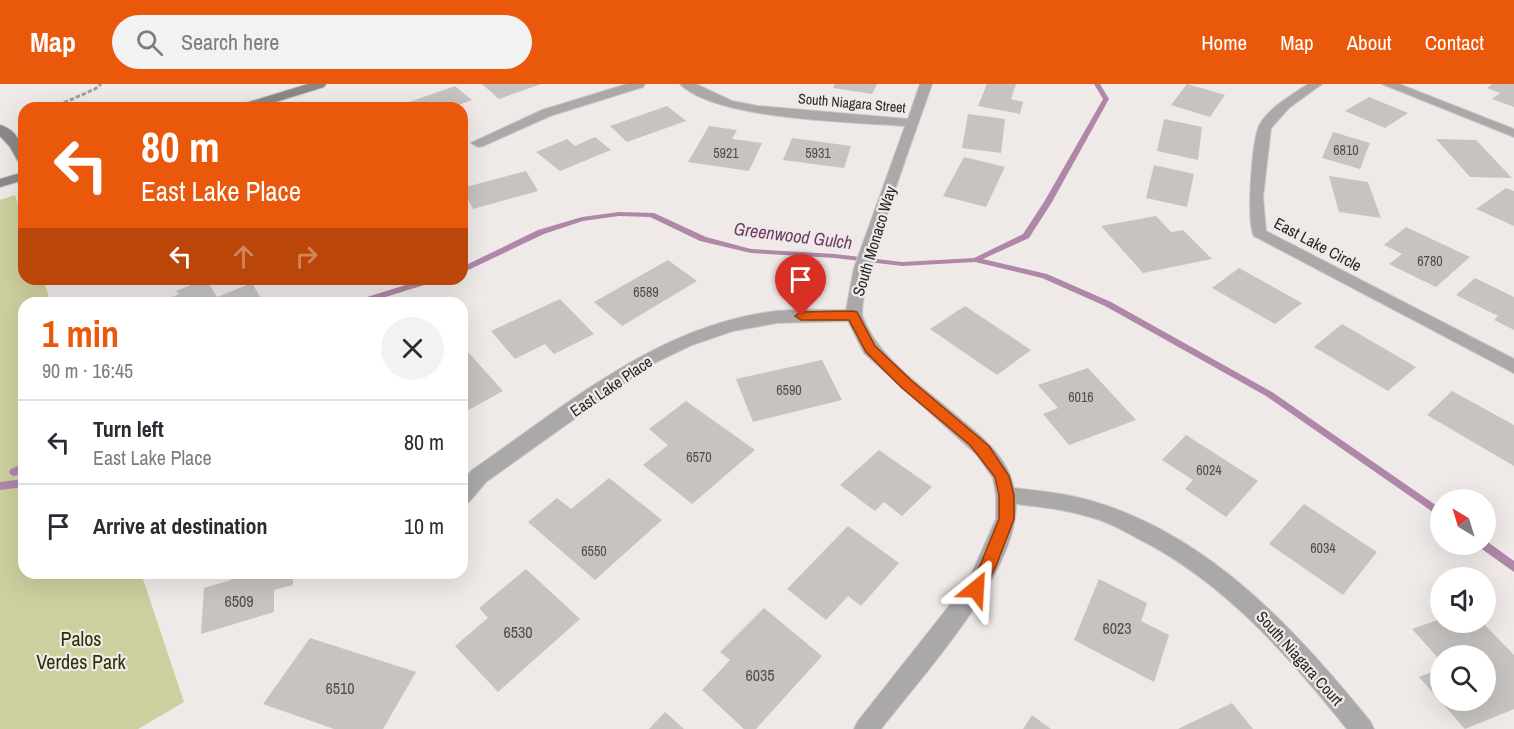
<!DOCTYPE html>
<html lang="en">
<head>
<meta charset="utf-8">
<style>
	:root { --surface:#fff; --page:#f2f2f3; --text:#2b2b33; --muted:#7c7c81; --line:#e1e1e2; --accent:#ea580c }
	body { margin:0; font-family:"Archivo Narrow",sans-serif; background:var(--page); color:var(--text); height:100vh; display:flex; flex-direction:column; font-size:22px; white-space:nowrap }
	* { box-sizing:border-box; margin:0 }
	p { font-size:20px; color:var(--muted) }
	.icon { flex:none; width:33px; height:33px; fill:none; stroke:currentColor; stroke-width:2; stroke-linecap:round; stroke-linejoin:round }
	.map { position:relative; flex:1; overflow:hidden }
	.details { position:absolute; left:18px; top:213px; width:450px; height:282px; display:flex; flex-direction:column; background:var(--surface); border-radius:18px; box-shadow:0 6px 24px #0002 }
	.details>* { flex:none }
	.hud { position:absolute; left:18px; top:18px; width:450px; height:183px; border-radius:18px; box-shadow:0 6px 24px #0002; background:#ea580c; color:#fff; overflow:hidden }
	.needle { width:39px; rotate:322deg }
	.fabs { position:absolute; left:1430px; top:405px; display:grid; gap:12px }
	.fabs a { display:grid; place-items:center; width:66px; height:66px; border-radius:50%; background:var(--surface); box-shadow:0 6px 24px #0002; font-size:30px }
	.pin { position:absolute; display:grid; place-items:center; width:51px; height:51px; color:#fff; margin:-62px -26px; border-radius:50% 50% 50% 0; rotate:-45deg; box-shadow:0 0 6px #0007 }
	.pin .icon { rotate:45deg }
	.me { position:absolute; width:66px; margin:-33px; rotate:27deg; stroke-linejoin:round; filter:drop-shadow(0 0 4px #0008) }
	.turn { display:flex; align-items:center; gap:21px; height:126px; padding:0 24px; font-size:27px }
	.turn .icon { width:78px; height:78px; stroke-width:2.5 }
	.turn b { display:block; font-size:42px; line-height:51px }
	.lanes { display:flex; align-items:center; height:57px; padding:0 24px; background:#0003; justify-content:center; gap:30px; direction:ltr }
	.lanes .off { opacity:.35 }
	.round { display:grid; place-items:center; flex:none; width:63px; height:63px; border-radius:32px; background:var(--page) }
	.headline { display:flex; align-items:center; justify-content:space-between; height:102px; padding:0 24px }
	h1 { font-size:36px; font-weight:700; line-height:45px; color:var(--accent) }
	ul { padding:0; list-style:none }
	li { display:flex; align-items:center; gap:18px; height:84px; padding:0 24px; border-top:2px solid var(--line) }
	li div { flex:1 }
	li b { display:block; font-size:22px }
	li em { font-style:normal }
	header { display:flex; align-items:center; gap:36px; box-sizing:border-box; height:84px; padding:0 30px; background:var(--accent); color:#fff }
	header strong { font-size:28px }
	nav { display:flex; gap:33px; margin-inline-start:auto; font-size:21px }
	.search { width:420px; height:54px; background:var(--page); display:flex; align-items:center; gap:15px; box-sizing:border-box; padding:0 21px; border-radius:33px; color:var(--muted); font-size:22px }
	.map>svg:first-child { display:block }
	.green { fill:#cecf9f }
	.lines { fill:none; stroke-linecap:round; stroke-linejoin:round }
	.stream { fill:#af87a8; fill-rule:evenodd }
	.building { fill:#c6c3c0 }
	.street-casing { stroke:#cbc7c5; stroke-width:2 }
	.secondary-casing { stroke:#cbc7c5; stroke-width:2 }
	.path { stroke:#a19e9c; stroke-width:3; stroke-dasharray:4.5 2; stroke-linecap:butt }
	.street { fill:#aba8a9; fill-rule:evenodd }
	.secondary { fill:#8c8889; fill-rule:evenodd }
	.route { fill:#ea580c; stroke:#983908; stroke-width:1.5 }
	.labels { text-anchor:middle; stroke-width:4.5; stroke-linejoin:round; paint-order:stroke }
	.far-street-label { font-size:14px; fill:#292726; stroke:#efeae8 }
	.number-label { font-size:14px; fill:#504e4c }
	.street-label { font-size:16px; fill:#292726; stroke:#efeae8 }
	.near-number-label { font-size:16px; fill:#504e4c }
	.water-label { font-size:18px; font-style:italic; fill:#6f3a67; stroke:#efeae8 }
	.near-park-label { font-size:20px; fill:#2f2e05; stroke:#efeae8 }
</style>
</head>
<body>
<header>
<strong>Map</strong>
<div class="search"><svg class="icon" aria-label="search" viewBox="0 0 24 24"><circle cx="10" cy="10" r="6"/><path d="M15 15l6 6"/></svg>Search here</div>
<nav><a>Home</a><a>Map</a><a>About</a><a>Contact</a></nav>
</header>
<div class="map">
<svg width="1514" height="645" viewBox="0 0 1514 645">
	<rect width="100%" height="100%" fill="#efeae8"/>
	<polygon class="green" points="15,111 24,137 24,195 43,195 51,219 24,219 24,489 141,489 184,618 138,645 0,645 0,116"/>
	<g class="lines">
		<g class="stream">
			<polygon points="1094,0 1100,0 1109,15 1052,118 1029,154 983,175 1047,190 1111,218 1272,308 1440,424 1440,433 1266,312 1105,222 1042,194 975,178 902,182 835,174 751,169 700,157 650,133 619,132 583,137 544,150 462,189 462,183 538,146 582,133 619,128 654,129 706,153 751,165 835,170 902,178 974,174 1023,150 1044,118 1103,15"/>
			<polygon points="425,195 438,195 437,197 366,219 353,219 354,217"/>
			<polygon points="24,379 24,389 14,392 11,391 9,388 11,385"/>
			<polygon points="24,395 24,403 0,406 0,398"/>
			<polygon points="1485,456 1514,477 1514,488 1479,463 1478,460 1485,460"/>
		</g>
	</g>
	<g class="building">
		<polygon points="482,0 541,0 499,15"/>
		<polygon points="835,0 877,0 872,10 833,4"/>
		<polygon points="987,0 1016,0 1011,15 1023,18 1020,30 978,22"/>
		<polygon points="1187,0 1225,11 1210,33 1171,21"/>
		<polygon points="1492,0 1514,0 1514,23 1492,15 1500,9 1487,4"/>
		<polygon points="455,2 472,16 451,24 415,24 409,18"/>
		<polygon points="1369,13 1408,29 1385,44 1345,27"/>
		<polygon points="667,22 686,37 627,58 610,42"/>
		<polygon points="968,30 1005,35 1001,69 962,64"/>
		<polygon points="1164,35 1202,43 1198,76 1157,67"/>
		<polygon points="709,42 737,46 732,55 762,59 749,87 688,78"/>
		<polygon points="1333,48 1370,59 1360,85 1322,74"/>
		<polygon points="595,53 611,66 560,87 536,68 567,55 575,62"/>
		<polygon points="792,54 851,62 844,84 783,76"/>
		<polygon points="1436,55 1476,56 1512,94 1470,93"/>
		<polygon points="964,73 1005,83 986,123 943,112"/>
		<polygon points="1154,81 1194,90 1187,123 1146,114"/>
		<polygon points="526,87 538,107 473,125 462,104"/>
		<polygon points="1329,92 1368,98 1381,134 1339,128"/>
		<polygon points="1506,104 1514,107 1514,142 1476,125"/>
		<polygon points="1156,132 1171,148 1183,146 1212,175 1143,189 1101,142"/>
		<polygon points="1406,143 1470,173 1436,203 1389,180 1402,170 1384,161"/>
		<polygon points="668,176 697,197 622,242 594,218"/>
		<polygon points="1239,184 1302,219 1275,240 1212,204"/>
		<polygon points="1475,194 1514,213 1514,246 1494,236 1498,232 1456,211"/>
		<polygon points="206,195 217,213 252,199 262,216 256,219 157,219 179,210 176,207"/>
		<polygon points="560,215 594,250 554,270 545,260 515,275 491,247"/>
		<polygon points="965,222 1031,266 997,291 930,245"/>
		<polygon points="1342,240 1416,283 1388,307 1314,263"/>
		<polygon points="468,268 503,307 463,329 462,271"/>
		<polygon points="822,276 842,316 753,338 736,295"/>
		<polygon points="1088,284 1136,336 1069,361 1043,330 1058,324 1038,301"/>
		<polygon points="1452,307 1514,341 1514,382 1427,331"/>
		<polygon points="686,317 755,366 692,420 643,381 668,361 649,345"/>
		<polygon points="1186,351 1258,397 1226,433 1185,405 1193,396 1162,376"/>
		<polygon points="879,366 932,403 902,432 884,418 875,427 840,401"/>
		<polygon points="609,394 662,436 595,496 528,438 557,414 571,425"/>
		<polygon points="1304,420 1377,468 1343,511 1269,460"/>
		<polygon points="848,442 899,479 861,522 848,512 826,536 787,505"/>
		<polygon points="526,485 580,535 498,608 455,562 488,534 479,524"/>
		<polygon points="231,489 293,489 293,501 274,506 274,528 201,550 204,504 231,496"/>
		<polygon points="1099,495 1147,519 1141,537 1169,551 1154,598 1074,556"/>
		<polygon points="764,524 822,572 756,645 744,645 702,606 730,576 720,568"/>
		<polygon points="1440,535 1440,538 1482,538 1514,571 1514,625 1465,645 1419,593 1440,585 1440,616 1485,616 1485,572 1440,572 1440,576 1412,545"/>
		<polygon points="310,554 416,588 383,645 334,645 263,620"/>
		<polygon points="1232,619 1253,645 1178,645"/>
		<polygon points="665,628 684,645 649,645"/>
		<polygon points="1032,631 1051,645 1023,645"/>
	</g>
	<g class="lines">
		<g class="street-casing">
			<g id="street">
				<polygon points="627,0 645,0 643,3 550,32 483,62 478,63 471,59 542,26"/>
				<path d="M 680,0 L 696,0 L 732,17 L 758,22 L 908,35 L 920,0 L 932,0 C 921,33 854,212 863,234 C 879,274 920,301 952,328 C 977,349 1007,370 1014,404 C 1041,407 1069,410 1095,418 C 1211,453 1296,546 1370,637 L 1374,645 L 1347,645 C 1288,571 1224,498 1139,455 C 1124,447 1109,438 1093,434 C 1068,426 1042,423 1016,420 C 1017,489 923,591 881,645 L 854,645 L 858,637 L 968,498 L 996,435 L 996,411 L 993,394 L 977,371 L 864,269 L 848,237 L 777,239 L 733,247 L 692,261 L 650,281 L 486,398 L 469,418 L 462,420 L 462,398 L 472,386 C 566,322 659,240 777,227 C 800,225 823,226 846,226 L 854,184 L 905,42 C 852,38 716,36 680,0 Z"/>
				<path d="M 1308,0 L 1322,0 L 1289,24 L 1271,44 L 1263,113 L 1266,147 L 1514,275 L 1514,289 L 1254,152 C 1246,138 1252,57 1259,42 C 1268,24 1292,11 1308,0 Z"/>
				<polygon points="1382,0 1399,0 1514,45 1514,53"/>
			</g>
		</g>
		<g class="secondary-casing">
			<g id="secondary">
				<polygon points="308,0 326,0 324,3 256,24 237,24 239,21"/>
				<path d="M 0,41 C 18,46 24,63 24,80 L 19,79 L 10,63 L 0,52 Z"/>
				<polygon points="24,88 24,96 0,103 0,95"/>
			</g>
		</g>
		<polyline class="path" points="52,24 95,5 101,0"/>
		<use href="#street" class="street"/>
		<use href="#secondary" class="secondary"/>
	</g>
	<polygon class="route" points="853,227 857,228 875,262 912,297 989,362 1009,392 1014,411 1014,435 996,482 982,510 976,512 970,510 968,505 981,479 999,435 999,411 995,393 970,361 902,304 866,268 849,236 801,236 795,232 801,228"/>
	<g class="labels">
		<g class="far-street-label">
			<text transform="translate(852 19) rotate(5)" y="5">South Niagara Street</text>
		</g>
		<g class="number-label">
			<text x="1346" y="71">6810</text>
			<text x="726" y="74">5921</text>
			<text x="818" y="74">5931</text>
			<text x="1430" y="182">6780</text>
			<text x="646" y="213">6589</text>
			<text x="789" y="311">6590</text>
			<text x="1081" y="318">6016</text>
			<text x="699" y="378">6570</text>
			<text x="1209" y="391">6024</text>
			<text x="1323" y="469">6034</text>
			<text x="594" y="472">6550</text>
		</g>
		<g class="street-label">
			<text transform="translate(874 157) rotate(-73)" y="6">South Monaco Way</text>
			<text transform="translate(1318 160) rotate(28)" y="6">East Lake Circle</text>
			<text transform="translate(611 302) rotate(-34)" y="6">East Lake Place</text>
			<text transform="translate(1300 574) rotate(48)" y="6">South Niagara Court</text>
		</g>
		<g class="near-number-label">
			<text x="239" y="523">6509</text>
			<text x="1117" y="550">6023</text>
			<text x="518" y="554">6530</text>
			<text x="760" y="597">6035</text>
			<text x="340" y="610">6510</text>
		</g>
		<g class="water-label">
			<text transform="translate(793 152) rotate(7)" y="6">Greenwood Gulch</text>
		</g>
		<g class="near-park-label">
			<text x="81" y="562">Palos<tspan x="81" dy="23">Verdes Park</tspan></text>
		</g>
	</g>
</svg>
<div class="fabs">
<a><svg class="needle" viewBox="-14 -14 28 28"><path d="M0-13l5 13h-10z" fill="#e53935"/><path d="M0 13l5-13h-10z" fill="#7c7c81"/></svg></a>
<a><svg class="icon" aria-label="sound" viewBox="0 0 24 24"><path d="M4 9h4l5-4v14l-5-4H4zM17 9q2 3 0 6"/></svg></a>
<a><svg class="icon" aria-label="search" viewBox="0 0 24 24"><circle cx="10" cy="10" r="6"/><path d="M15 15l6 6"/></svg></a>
</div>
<div class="pin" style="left:801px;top:232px;background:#d93025"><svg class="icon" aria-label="arrive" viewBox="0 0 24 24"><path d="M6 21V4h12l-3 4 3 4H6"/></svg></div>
<svg class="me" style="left:976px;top:505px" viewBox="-20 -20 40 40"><path d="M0-17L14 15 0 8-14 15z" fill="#ea580c" stroke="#fff" stroke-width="4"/></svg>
<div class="hud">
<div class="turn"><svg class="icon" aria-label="left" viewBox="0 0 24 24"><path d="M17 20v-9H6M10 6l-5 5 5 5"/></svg><div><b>80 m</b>East Lake Place</div></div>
<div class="lanes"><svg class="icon" aria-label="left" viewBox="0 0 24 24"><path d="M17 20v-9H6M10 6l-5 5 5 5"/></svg><svg class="icon off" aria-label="ahead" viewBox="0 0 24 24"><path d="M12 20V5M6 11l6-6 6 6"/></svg><svg class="icon off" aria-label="right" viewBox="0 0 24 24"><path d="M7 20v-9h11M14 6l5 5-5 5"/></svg></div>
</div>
<section class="details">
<div class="headline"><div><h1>1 min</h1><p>90 m · 16:45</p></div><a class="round"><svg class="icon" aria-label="close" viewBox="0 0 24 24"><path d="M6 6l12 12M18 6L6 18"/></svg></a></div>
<ul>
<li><svg class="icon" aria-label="left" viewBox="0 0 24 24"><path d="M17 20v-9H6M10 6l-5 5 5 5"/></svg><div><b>Turn left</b><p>East Lake Place</p></div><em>80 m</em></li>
<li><svg class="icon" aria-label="arrive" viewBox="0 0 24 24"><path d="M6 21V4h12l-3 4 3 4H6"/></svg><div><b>Arrive at destination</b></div><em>10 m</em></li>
</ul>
</section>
</div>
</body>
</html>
